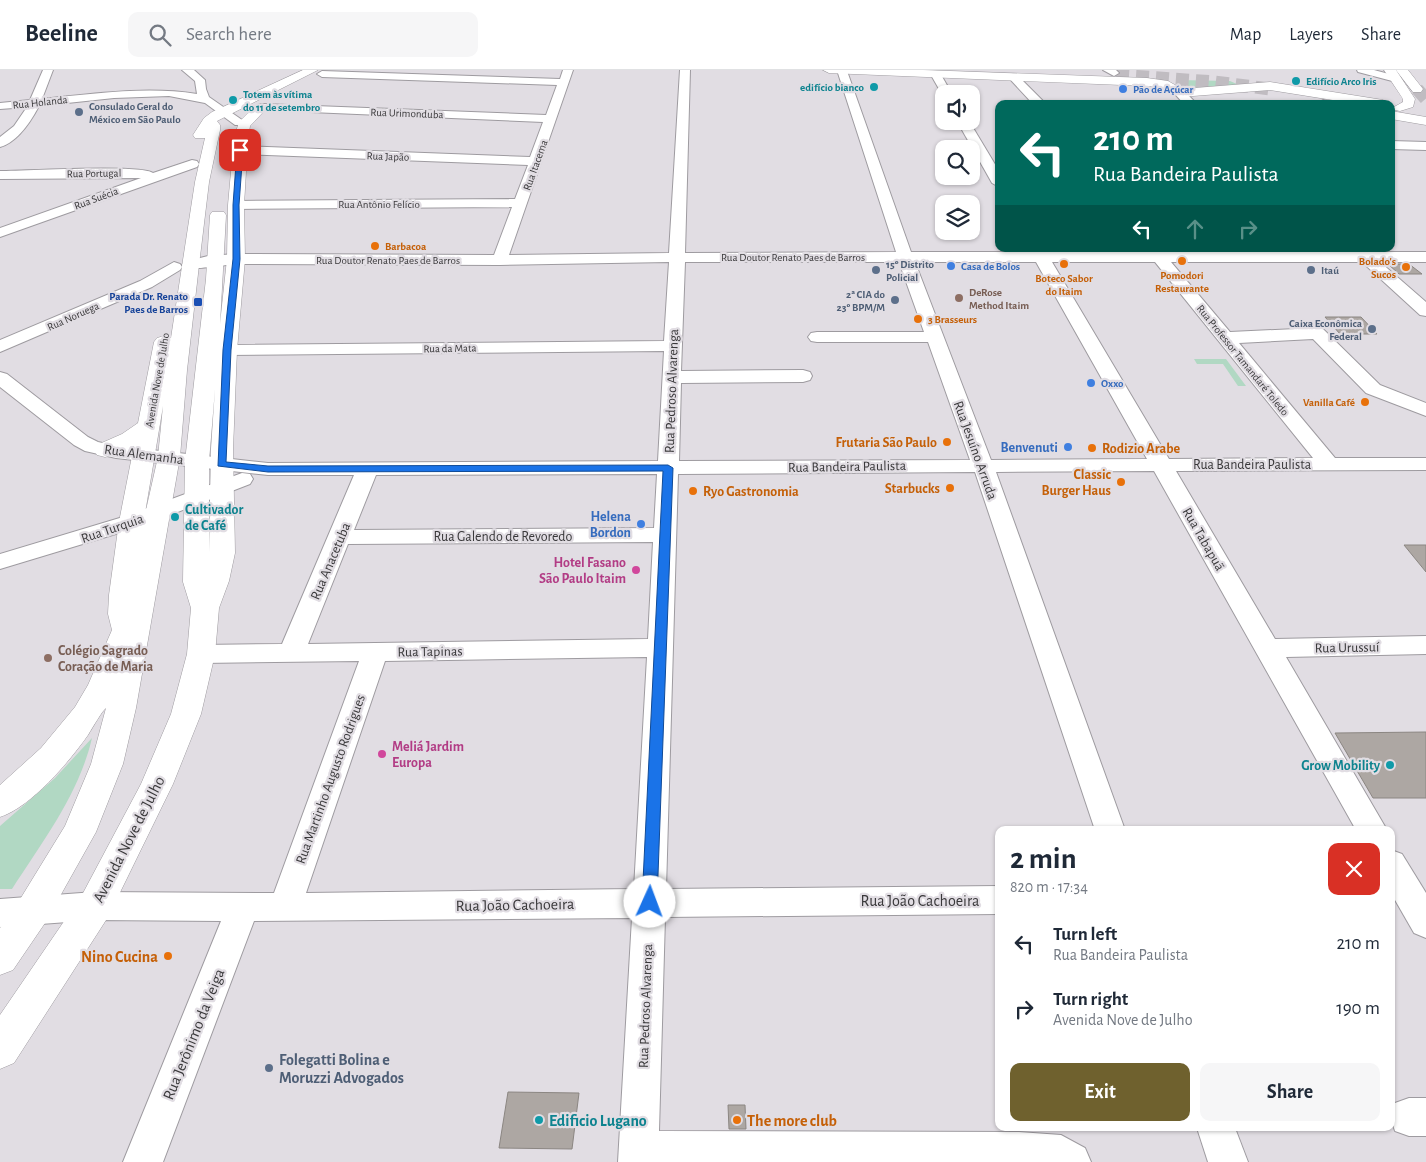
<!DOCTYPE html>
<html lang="en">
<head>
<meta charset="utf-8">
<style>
	:root { --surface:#fff; --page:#f6f6f7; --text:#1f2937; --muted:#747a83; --line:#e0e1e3; --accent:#6f612e }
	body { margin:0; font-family:"Alegreya Sans",sans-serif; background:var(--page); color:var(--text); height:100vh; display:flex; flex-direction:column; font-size:19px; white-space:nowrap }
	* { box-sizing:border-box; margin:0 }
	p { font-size:16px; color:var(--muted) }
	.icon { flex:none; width:28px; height:28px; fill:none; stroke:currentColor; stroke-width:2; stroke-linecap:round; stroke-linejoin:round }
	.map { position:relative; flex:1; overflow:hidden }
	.details { position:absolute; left:995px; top:756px; width:400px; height:305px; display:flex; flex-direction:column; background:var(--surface); border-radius:10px; box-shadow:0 1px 4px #0004 }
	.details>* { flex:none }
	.banner { position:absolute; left:995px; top:30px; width:400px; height:152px; border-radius:10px; box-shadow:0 1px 4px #0004; background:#00695c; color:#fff; overflow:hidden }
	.tools { position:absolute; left:935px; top:15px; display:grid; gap:10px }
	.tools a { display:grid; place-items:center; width:45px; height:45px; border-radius:10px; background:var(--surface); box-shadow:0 1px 4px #0004; font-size:25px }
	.pin { position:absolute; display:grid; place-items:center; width:42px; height:42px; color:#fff; margin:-21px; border-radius:10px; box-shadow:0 2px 8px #0006 }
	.me { position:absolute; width:55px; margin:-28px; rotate:2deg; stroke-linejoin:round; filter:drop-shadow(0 0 4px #0008) }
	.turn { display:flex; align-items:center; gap:18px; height:105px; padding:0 15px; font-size:22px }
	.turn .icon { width:65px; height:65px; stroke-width:2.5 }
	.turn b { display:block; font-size:35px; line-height:42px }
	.lanes { display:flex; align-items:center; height:48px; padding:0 15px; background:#0003; justify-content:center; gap:25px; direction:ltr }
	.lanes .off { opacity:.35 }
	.round { display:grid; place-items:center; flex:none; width:52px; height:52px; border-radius:10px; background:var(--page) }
	.headline { display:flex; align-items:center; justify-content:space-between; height:85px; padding:0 15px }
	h1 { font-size:30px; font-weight:700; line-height:38px }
	.button { display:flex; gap:10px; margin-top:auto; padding:10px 15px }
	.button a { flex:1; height:58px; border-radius:10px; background:var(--accent); color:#fff; font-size:20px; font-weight:700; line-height:58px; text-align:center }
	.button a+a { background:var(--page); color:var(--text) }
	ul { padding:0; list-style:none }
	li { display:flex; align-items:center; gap:15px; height:65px; padding:0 15px }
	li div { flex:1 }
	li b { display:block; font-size:19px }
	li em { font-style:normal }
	header { display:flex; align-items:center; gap:30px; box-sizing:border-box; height:70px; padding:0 25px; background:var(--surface); border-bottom:1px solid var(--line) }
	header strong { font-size:24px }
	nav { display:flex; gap:28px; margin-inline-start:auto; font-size:18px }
	.search { width:350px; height:45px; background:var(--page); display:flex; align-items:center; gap:12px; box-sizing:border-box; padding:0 18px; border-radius:10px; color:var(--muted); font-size:19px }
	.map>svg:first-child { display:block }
	.green { fill:#b1d8c3 }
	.building { fill:#ada7a3; stroke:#8b8682 }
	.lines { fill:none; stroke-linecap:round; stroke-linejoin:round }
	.major-tunnel { stroke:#c0bcc1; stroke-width:13; stroke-dasharray:13 7; stroke-linecap:butt }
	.highway-tunnel { stroke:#c0bcc1; stroke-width:13; stroke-dasharray:13 7; stroke-linecap:butt }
	.minor-casing { stroke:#9e9ba0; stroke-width:2 }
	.major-casing { stroke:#9e9ba0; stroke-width:1 }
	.highway-casing { stroke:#9e9ba0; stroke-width:1 }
	.minor { fill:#fff; fill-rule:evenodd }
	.major { fill:#fff; fill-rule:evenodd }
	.highway { fill:#fff; fill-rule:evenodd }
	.route { fill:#1a73e8; stroke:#114b97 }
	.culture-dot { fill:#0f9aa8; stroke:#e1dde3; stroke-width:2 }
	.shop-dot { fill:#3f7fe0; stroke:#e1dde3; stroke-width:2 }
	.service-dot { fill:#5c6f8a; stroke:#e1dde3; stroke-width:2 }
	.food-dot { fill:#e8710a; stroke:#e1dde3; stroke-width:2 }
	.education-dot { fill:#8d6e63; stroke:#e1dde3; stroke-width:2 }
	.transit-dot { fill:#1a4fb4; stroke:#e1dde3; stroke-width:2 }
	.hotel-dot { fill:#d1479c; stroke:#e1dde3; stroke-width:2 }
	.labels { text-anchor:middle; stroke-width:4.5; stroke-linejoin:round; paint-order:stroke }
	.far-culture-label { font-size:11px; font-weight:bold; fill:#0d838f; stroke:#e1dde3; text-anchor:start }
	.far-shop-label { font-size:11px; font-weight:bold; fill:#366cbe; stroke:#e1dde3; text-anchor:start }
	.far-street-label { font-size:11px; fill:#3a393b; stroke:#e1dde3 }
	.far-service-label { font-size:11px; font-weight:bold; fill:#4e5e75; stroke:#e1dde3; text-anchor:start }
	.far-food-label { font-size:11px; font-weight:bold; fill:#c56008; stroke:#e1dde3; text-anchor:start }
	.far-education-label { font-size:11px; font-weight:bold; fill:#785e54; stroke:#e1dde3; text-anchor:start }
	.far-transit-label { font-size:11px; font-weight:bold; fill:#164399; stroke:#e1dde3; text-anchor:end }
	.street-label { font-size:14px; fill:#3a393b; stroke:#e1dde3 }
	.food-label { font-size:14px; font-weight:bold; fill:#c56008; stroke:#e1dde3; text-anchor:end }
	.shop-label { font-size:14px; font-weight:bold; fill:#366cbe; stroke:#e1dde3; text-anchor:end }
	.culture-label { font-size:14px; font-weight:bold; fill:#0d838f; stroke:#e1dde3; text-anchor:start }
	.hotel-label { font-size:14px; font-weight:bold; fill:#b23c85; stroke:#e1dde3; text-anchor:end }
	.education-label { font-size:14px; font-weight:bold; fill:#785e54; stroke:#e1dde3; text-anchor:start }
	.near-street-label { font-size:16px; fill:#3a393b; stroke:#e1dde3 }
	.near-food-label { font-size:16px; font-weight:bold; fill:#c56008; stroke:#e1dde3; text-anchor:end }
	.near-service-label { font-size:16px; font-weight:bold; fill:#4e5e75; stroke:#e1dde3; text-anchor:start }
	.near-culture-label { font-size:16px; font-weight:bold; fill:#0d838f; stroke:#e1dde3; text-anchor:start }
</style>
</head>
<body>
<header>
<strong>Beeline</strong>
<div class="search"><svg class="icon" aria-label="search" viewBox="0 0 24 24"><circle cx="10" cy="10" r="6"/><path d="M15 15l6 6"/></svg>Search here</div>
<nav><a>Map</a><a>Layers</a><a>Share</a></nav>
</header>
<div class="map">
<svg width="1426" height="1092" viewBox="0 0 1426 1092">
	<rect width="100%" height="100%" fill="#e1dde3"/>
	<g class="green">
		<path d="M 1176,10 L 1230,11 L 1239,15 C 1218,17 1193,24 1176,10 Z"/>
		<polygon points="1194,289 1226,289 1246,316 1238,316 1223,294 1197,294"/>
		<path d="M 92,668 C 79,724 43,771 12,819 L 0,819 L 0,756 L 55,708 Z"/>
	</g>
	<g class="building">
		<polygon points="1388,194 1409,194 1422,204 1399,204"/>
		<polygon points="1325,247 1361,247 1377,264 1340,264"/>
		<polygon points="1404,475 1426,475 1426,502"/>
		<polygon points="1426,662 1426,728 1373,728 1335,663"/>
		<polygon points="508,1022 579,1023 572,1079 499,1078"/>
		<polygon points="728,1035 745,1035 746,1059 729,1059"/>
	</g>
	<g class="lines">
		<polyline class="major-tunnel" points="1116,5 1215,12 1270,19"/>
		<polyline class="highway-tunnel" points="1417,19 1426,29"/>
		<g class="minor-casing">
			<g id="minor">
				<path d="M 43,0 L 53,0 L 42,29 C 93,24 146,16 197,24 L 195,11 L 182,0 L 194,0 L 205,10 L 206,19 L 209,27 L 245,52 L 243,55 L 235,55 L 205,33 L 169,26 L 114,28 L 39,36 C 31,51 18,72 0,77 L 0,67 L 14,56 L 27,37 L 0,39 L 0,33 L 30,30 Z"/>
				<path d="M 563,0 L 573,0 L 509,185 L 669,183 L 680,0 L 690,0 L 685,183 L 896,182 L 837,0 L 847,1 L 911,182 L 1031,182 L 1030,179 L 1044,179 L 1047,182 L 1352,182 L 1353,179 L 1366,179 L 1370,182 L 1426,182 L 1426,192 L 1380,192 L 1426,232 L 1426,246 L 1420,245 L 1362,192 L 1171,192 L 1230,262 L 1317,258 L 1323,259 L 1380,315 L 1426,333 L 1426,346 L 1366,323 L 1313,269 L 1239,273 L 1335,388 L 1426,388 L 1426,400 L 1176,401 L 1275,569 L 1426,566 L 1426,584 L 1286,587 L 1387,760 L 1356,760 L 1154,401 L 996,402 L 1125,760 L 1095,760 L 975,402 L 678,404 L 666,819 L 999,816 L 999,844 L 665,847 L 659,1061 L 1019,1062 L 1061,1065 L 1085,1078 L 1091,1092 L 618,1092 L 632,848 L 254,851 L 163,1092 L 123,1092 L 221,851 L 95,850 L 0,857 L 0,829 L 95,822 L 274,823 L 359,591 L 201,593 L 192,590 L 188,584 L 192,578 L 201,575 L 282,574 L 354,405 L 268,405 L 116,388 L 85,381 L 74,375 L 0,317 L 0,302 L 7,304 L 88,367 L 98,372 L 116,376 L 268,393 L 658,391 L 664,281 L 227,285 L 221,284 L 218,280 L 221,276 L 227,275 L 664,271 L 669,192 L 500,195 L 236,194 C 224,195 193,200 184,198 L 182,195 L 184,192 L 208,186 L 236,184 L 494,185 L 512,137 L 236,139 L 231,138 L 229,135 L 231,132 L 236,131 L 515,129 L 528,95 L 240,84 L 234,80 L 240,76 L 530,87 L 543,52 L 263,40 L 257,37 L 263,34 L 546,45 L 557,15 L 322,7 L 317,4 L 322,1 L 560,9 ZM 685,192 L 899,192 L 924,262 L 817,262 L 811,263 L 808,267 L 811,271 L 817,272 L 928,272 L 970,390 L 679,391 L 681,313 L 803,312 L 810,310 L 812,306 L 810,302 L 803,300 L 681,301 ZM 915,192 L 1036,192 L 1147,389 L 991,390 ZM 1052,192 L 1155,192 L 1313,388 L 1169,389 ZM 657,404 L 654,458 L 354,460 L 376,405 ZM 653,472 L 648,569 L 308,574 L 348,474 ZM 647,587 L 634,819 L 306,823 L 385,591 Z"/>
				<polygon points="1103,0 1116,0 1119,3 1114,6"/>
				<polygon points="1357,0 1374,0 1400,7 1401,9 1396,12 1358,2"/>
				<polygon points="936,2 940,3 952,24 944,24 943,26 931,5"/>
				<polygon points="1013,4 1017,5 1046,34 1033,34 1008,7"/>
				<polygon points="1180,20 1184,21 1197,34 1184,34 1174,23"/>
				<polygon points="1323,30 1327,31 1328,34 1316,34"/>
				<polygon points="957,51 969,51 999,101 999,117 992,113"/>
				<polygon points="1391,71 1426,72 1426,80 1391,79"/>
				<path d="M 192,90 L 197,91 L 199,94 L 197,97 L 0,167 L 0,158 L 141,108 L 0,109 L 0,101 C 21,101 144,94 153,103 Z"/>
				<polygon points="174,192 180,194 182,197 180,200 152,217 0,282 0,270 140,211"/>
				<polygon points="242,403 250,404 253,409 250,414 139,457 0,499 0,484 123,447"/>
				<polygon points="1391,780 1402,784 1426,823 1426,868 1414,863 1391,823"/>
				<path d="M 1409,1028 L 1426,1028 L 1426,1066 L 1409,1066 L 1395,1061 C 1391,1050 1391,1044 1395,1033 Z"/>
				<polygon points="1197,1058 1235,1058 1248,1092 1208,1092"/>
			</g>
		</g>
		<g class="major-casing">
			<g id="major">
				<path d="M 303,0 L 318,0 L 217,51 L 220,55 L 220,60 L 209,112 L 199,195 L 187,300 L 180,387 L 136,638 L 123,694 L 96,762 L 45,853 L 13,900 L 0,905 L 0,858 L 19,831 L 65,756 L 91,694 L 106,638 C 102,641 93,657 88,665 C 69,692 31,737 0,747 L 0,715 L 41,678 L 75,637 L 88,615 L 112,560 L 108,544 L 109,525 L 119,452 L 134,376 L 113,385 L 105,387 L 97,385 L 94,380 L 97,375 L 122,364 L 138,353 L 154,272 L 157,268 L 164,266 L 171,268 L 195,112 L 205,68 L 195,68 L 193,65 L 204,48 L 212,42 ZM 163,336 L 158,387 L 144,449 Z"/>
				<polygon points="823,0 923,0 1147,8 1168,11 1182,19 1270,12 1383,30 1389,34 1358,34 1270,20 1180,27 1161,17 1147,16 829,3"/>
				<polygon points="1384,0 1396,0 1415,29 1413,37 1400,41 1395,40 1394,37 1403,32 1403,29"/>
				<path d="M 261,34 L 267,38 L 250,56 L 248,68 L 244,135 L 245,189 L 237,280 L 233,379 L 235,483 L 229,511 L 219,538 L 215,584 L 201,644 L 173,714 L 108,847 L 14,993 L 0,999 L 0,945 L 82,825 L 141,714 L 171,644 L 187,584 L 191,538 L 183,512 L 185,391 L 206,209 L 210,145 L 212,142 L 224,142 L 226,145 L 220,254 L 227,189 L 228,135 L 234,68 L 239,52 L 256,35 ZM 215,319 L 211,379 L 209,483 L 209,391 Z"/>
				<polygon points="1391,41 1426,47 1426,55 1391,49"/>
			</g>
		</g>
		<g class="highway-casing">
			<polygon id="highway" points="1396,0 1408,0 1423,19 1421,22 1413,22"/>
		</g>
		<use href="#minor" class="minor"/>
		<use href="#major" class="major"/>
		<use href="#highway" class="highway"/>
	</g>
	<polygon class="route" points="240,78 243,80 239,135 240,189 231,280 226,392 268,396 668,395 673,398 657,832 655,836 650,838 644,836 642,832 663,401 268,402 218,396 223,280 233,189 233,135 237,80"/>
	<g class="culture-dot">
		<circle cx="1296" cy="11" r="5"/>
		<circle cx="874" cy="17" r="5"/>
		<circle cx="233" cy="30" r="5"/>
		<circle cx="175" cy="447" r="5"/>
		<circle cx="1390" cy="695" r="5"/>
		<circle cx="539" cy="1050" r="5"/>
	</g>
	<g class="shop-dot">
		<circle cx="1123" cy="19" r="5"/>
		<circle cx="951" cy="196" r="5"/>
		<circle cx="1091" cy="313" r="5"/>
		<circle cx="1068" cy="377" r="5"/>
		<circle cx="641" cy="454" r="5"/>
	</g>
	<g class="service-dot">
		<circle cx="79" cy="42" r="5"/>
		<circle cx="876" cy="200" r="5"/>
		<circle cx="1311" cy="200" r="5"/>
		<circle cx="895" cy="230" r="5"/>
		<circle cx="1372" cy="259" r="5"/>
		<circle cx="269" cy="998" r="5"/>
	</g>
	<g class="food-dot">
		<circle cx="375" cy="176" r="5"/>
		<circle cx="1182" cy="191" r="5"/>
		<circle cx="1064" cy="194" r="5"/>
		<circle cx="1406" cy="197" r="5"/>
		<circle cx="918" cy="249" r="5"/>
		<circle cx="1365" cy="332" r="5"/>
		<circle cx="947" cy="372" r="5"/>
		<circle cx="1092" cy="378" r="5"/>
		<circle cx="1121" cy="412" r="5"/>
		<circle cx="950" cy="418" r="5"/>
		<circle cx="693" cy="421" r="5"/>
		<circle cx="168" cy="886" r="5"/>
		<circle cx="737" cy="1050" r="5"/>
	</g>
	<g class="education-dot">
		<circle cx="959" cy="228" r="5"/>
		<circle cx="48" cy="588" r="5"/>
	</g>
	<rect class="transit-dot" x="193" y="227" width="10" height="10" rx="2.5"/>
	<g class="hotel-dot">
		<circle cx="636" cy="500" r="5"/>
		<circle cx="382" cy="684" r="5"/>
	</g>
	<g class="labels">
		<g class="far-culture-label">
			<text x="1306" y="15">Edifício Arco Iris</text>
			<text x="864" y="21" text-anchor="end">edifício bianco</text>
			<text x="243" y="28">Totem às vítima<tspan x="243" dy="13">do 11 de setembro</tspan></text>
		</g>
		<g class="far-shop-label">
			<text x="1133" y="23">Pão de Açúcar</text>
			<text x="961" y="200">Casa de Bolos</text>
			<text x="1101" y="317">Oxxo</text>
		</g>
		<g class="far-street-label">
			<text transform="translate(40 32) rotate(-6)" y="4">Rua Holanda</text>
			<text transform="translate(407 43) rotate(2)" y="4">Rua Urimonduba</text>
			<text transform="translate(388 86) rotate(2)" y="4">Rua Japão</text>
			<text transform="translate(535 95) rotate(-70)" y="4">Rua Itacema</text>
			<text transform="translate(94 103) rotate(-1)" y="4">Rua Portugal</text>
			<text transform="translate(96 128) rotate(-20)" y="4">Rua Suécia</text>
			<text x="379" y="138">Rua Antônio Felício</text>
			<text x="793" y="191">Rua Doutor Renato Paes de Barros</text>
			<text x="388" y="194">Rua Doutor Renato Paes de Barros</text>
			<text transform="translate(73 246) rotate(-24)" y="4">Rua Noruega</text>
			<text transform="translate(450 278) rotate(-1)" y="4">Rua da Mata</text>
			<text transform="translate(1243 290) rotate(51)" y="4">Rua Professor Tamandaré Toledo</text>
			<text transform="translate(157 310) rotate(-80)" y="4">Avenida Nove de Julho</text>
		</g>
		<g class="far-service-label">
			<text x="89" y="40">Consulado Geral do<tspan x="89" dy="13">México em São Paulo</tspan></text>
			<text x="886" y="198">15º Distrito<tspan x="886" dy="13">Policial</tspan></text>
			<text x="1321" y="204">Itaú</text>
			<text x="885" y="228" text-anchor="end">2ª CIA do<tspan x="885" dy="13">23º BPM/M</tspan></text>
			<text x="1362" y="257" text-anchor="end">Caixa Econômica<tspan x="1362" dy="13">Federal</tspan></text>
		</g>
		<g class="far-food-label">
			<text x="385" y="180">Barbacoa</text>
			<text x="1396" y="195" text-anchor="end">Bolado's<tspan x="1396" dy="13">Sucos</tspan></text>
			<text x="1182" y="209" text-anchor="middle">Pomodori<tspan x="1182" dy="13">Restaurante</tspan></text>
			<text x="1064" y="212" text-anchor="middle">Boteco Sabor<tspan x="1064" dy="13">do Itaim</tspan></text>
			<text x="928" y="253">3 Brasseurs</text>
			<text x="1355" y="336" text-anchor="end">Vanilla Café</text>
		</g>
		<g class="far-education-label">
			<text x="969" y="226">DeRose<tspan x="969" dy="13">Method Itaim</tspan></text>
		</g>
		<g class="far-transit-label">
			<text x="188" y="230">Parada Dr. Renato<tspan x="188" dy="13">Paes de Barros</tspan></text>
		</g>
		<g class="street-label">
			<text transform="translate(671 321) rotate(-88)" y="5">Rua Pedroso Alvarenga</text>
			<text transform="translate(976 380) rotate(70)" y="5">Rua Jesuíno Arruda</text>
			<text transform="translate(144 384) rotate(8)" y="5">Rua Alemanha</text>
			<text x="1252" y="399">Rua Bandeira Paulista</text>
			<text transform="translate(847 396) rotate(-1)" y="5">Rua Bandeira Paulista</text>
			<text transform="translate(112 458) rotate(-19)" y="5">Rua Turquia</text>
			<text x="503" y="471">Rua Galendo de Revoredo</text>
			<text transform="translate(1204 469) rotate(60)" y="5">Rua Tabapuã</text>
			<text transform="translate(330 491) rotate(-67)" y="5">Rua Anacetuba</text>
			<text transform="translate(1347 577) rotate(-1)" y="5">Rua Urussuí</text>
			<text transform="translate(430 581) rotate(-1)" y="5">Rua Tapinas</text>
			<text transform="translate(330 709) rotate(-70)" y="5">Rua Martinho Augusto Rodrigues</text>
			<text transform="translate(645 936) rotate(-88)" y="5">Rua Pedroso Alvarenga</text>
		</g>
		<g class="food-label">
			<text x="937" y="377">Frutaria São Paulo</text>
			<text x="1102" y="383" text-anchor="start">Rodizio Arabe</text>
			<text x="1111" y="409">Classic<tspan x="1111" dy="16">Burger Haus</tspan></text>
			<text x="940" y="423">Starbucks</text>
			<text x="703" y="426" text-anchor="start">Ryo Gastronomia</text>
		</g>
		<g class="shop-label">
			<text x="1058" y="382">Benvenuti</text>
			<text x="631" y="451">Helena<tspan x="631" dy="16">Bordon</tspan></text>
		</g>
		<g class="culture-label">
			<text x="185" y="444">Cultivador<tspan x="185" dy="16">de Café</tspan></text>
			<text x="1380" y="700" text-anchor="end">Grow Mobility</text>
		</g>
		<g class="hotel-label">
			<text x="626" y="497">Hotel Fasano<tspan x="626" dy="16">São Paulo Itaim</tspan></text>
			<text x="392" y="681" text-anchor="start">Meliá Jardim<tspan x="392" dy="16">Europa</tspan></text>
		</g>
		<g class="education-label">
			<text x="58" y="585">Colégio Sagrado<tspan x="58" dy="16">Coração de Maria</tspan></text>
		</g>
		<g class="near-street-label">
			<text transform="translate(128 769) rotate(-63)" y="6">Avenida Nove de Julho</text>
			<text x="920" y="836">Rua João Cachoeira</text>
			<text transform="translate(515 834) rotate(-1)" y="6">Rua João Cachoeira</text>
			<text transform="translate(193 964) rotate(-68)" y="6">Rua Jerônimo da Veiga</text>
		</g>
		<g class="near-food-label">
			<text x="158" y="892">Nino Cucina</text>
			<text x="747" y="1056" text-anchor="start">The more club</text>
		</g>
		<g class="near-service-label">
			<text x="279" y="995">Folegatti Bolina e<tspan x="279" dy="18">Moruzzi Advogados</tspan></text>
		</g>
		<g class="near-culture-label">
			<text x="549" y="1056">Edificio Lugano</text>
		</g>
	</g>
</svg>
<div class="tools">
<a><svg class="icon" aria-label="sound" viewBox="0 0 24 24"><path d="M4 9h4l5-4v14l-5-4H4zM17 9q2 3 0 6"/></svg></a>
<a><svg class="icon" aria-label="search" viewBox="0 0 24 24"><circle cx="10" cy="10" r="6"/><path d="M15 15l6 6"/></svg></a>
<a><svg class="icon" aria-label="layers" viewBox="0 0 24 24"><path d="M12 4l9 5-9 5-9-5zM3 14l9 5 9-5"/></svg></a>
</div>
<div class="pin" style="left:240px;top:80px;background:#d93025"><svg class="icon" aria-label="arrive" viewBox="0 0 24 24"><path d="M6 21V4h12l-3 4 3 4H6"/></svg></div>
<svg class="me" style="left:650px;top:832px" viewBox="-20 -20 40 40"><circle r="19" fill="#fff"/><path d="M0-13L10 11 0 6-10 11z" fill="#1a73e8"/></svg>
<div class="banner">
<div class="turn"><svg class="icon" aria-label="left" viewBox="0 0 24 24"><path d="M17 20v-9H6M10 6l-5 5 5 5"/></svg><div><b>210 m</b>Rua Bandeira Paulista</div></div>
<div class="lanes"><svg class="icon" aria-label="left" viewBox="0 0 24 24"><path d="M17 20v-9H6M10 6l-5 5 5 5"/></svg><svg class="icon off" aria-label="ahead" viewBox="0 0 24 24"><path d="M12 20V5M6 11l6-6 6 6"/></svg><svg class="icon off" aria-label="right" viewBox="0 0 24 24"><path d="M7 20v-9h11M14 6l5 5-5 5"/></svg></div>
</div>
<section class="details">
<div class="headline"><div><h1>2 min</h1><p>820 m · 17:34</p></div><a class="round" style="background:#d93025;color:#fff"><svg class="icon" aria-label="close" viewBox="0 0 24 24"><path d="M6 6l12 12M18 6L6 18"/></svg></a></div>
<ul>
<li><svg class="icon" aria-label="left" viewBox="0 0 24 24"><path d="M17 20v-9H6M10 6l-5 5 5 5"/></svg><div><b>Turn left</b><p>Rua Bandeira Paulista</p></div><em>210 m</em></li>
<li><svg class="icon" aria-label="right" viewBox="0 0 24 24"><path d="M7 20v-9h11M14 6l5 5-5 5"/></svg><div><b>Turn right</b><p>Avenida Nove de Julho</p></div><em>190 m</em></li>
</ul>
<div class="button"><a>Exit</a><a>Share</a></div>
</section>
</div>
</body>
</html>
